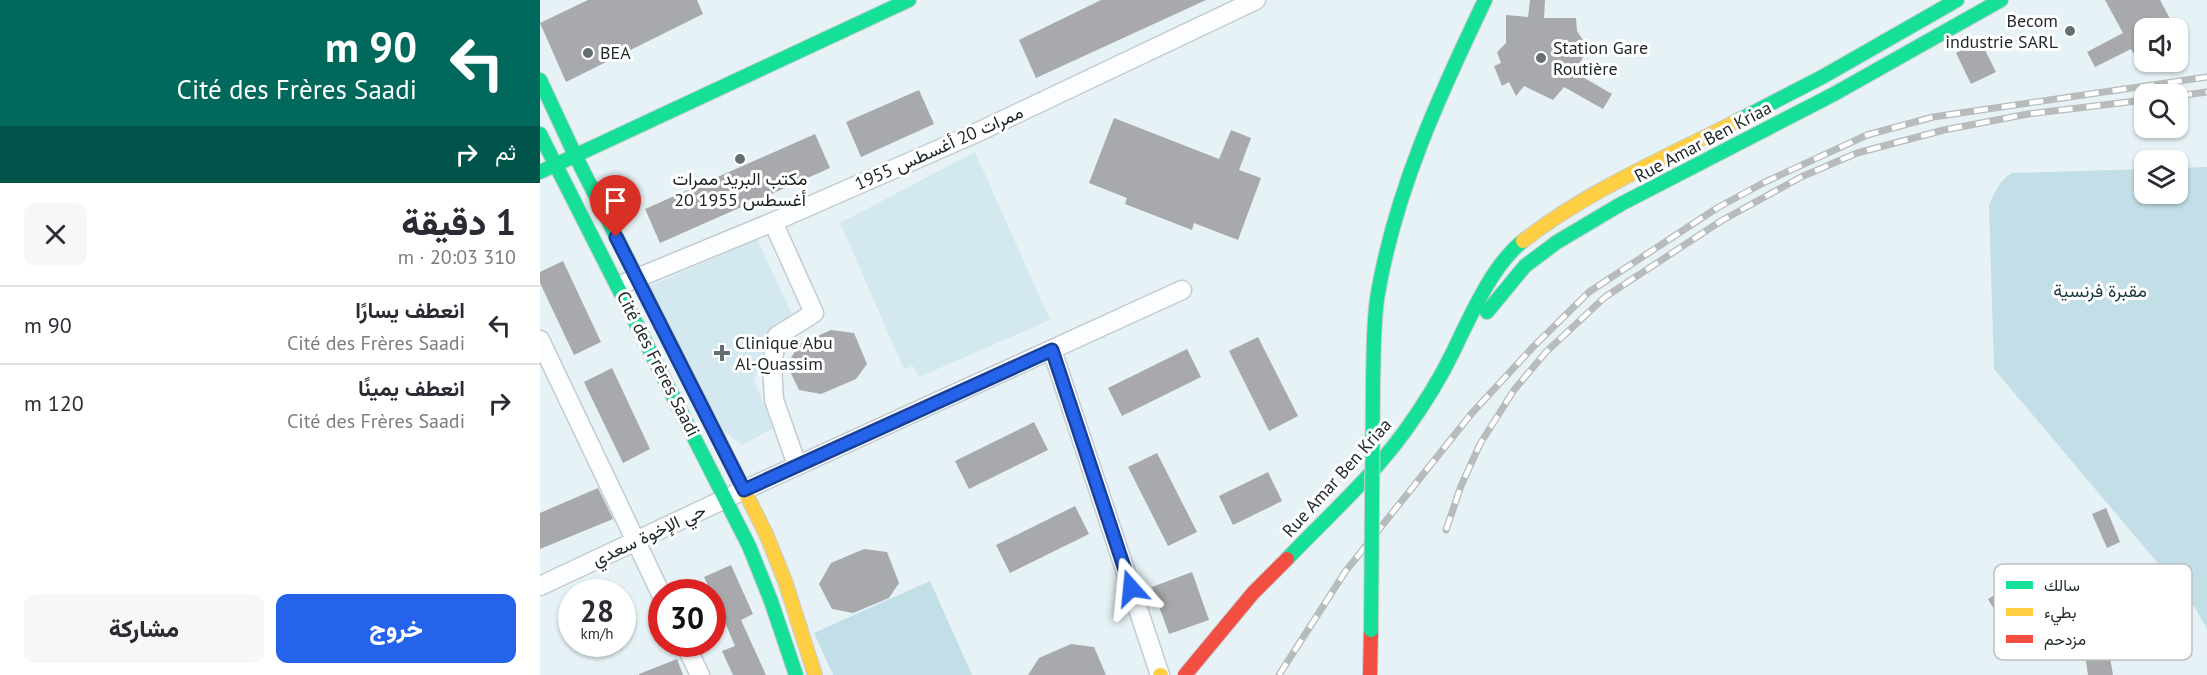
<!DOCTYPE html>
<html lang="ar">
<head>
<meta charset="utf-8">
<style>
	:root { --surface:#fff; --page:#f7f7f7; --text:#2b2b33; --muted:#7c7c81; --line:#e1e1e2; --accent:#2563eb }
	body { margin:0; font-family:"PT Sans",Vazirmatn,sans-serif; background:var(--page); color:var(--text); direction:rtl; height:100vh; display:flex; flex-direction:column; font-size:22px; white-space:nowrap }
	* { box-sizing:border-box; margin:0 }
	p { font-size:20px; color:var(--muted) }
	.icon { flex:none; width:33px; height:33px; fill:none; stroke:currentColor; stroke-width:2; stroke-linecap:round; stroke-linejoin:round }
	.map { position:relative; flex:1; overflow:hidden; direction:ltr }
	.sheet { display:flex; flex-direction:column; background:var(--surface); width:540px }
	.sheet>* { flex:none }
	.banner { background:#00695c; color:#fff; overflow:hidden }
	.tools { position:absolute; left:1594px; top:18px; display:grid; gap:12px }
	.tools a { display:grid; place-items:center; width:54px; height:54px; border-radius:12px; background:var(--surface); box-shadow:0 2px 4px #0004; font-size:30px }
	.speed { position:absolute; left:18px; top:579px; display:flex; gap:12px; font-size:30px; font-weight:700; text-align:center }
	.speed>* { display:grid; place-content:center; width:78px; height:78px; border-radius:50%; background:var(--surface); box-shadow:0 2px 4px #0004; line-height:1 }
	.speed small { font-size:15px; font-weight:400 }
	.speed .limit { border:9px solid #d22; background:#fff; color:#111 }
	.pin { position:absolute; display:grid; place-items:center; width:51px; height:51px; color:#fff; margin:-62px -26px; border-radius:50% 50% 50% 0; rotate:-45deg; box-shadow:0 0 6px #0007 }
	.pin .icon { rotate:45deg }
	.me { position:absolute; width:66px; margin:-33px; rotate:342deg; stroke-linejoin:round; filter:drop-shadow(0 0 4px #0008) }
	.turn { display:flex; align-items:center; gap:21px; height:126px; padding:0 24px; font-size:27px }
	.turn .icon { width:78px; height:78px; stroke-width:2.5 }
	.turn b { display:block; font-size:42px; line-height:51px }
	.then { display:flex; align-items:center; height:57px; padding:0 24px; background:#0003; gap:12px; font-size:22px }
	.round { display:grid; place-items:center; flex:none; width:63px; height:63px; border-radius:12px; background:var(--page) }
	.summary { display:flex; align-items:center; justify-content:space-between; height:102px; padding:0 24px }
	h1 { font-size:36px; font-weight:800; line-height:45px }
	.cta { display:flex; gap:12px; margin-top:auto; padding:12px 24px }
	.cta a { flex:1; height:69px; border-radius:12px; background:var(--accent); color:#fff; font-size:24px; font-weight:800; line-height:69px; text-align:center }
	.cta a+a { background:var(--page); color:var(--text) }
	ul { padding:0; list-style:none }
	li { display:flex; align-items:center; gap:18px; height:78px; padding:0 24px; border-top:2px solid var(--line) }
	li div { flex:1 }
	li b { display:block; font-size:22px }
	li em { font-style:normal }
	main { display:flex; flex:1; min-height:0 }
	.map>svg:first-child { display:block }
	.built { fill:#d3e8ef }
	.green { fill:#c2dee6 }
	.building { fill:#a8a9ac }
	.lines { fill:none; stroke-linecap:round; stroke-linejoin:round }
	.street-casing { stroke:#c3ccd0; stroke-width:21 }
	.fast-casing { stroke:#c3ccd0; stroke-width:16 }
	.slow-casing { stroke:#c3ccd0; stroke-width:16 }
	.jam-casing { stroke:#c3ccd0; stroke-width:16 }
	.street { stroke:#fbfdfe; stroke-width:18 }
	.fast { stroke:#16e098; stroke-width:14 }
	.slow { stroke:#ffcf43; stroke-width:14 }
	.jam { stroke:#f24e42; stroke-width:14 }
	.rail-casing { stroke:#b8bbbb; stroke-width:7 }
	.rail { stroke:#fff; stroke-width:4.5; stroke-dasharray:14; stroke-linecap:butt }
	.fast-bridge-casing { stroke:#c9cfd1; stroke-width:16; stroke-linecap:butt }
	.fast-bridge { stroke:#16e098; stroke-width:14 }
	.route-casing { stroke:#184099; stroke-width:15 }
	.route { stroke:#2563eb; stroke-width:10 }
	.poi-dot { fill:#656e71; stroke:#fff; stroke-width:2 }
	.labels { text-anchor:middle; stroke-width:6; stroke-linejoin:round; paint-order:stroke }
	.poi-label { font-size:18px; fill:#1f2729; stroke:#fff; text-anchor:start }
	.street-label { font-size:18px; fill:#1f2729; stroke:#fff }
	.park-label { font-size:18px; fill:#193a43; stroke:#fff }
	.key { fill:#fff; stroke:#bcbebf; stroke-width:1.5 }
	.key-label { font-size:16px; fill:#1f2729 }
</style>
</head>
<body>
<main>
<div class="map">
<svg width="1667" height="675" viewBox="0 0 1667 675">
	<rect width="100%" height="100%" fill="#e6f2f6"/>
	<g class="built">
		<polygon points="435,152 510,320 379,377 373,366 364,369 300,223"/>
		<polygon points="217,239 252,314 232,326 214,380 233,428 202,445 183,430 108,287"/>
	</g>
	<g class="green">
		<path d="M 1667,167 L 1667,629 L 1654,606 L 1454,369 L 1449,205 C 1455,192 1459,181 1472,173 L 1605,169 L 1605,194 L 1638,194 L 1638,168 Z"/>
		<polygon points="390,581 432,675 293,675 274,633"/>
	</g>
	<g class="building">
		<polygon points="48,0 157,0 163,14 26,82 0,23"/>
		<polygon points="561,0 666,0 496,78 479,40"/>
		<polygon points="990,0 1005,0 1004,18 1036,18 1037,31 1043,40 1050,46 1034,72 1072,94 1063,109 1024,87 1013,100 984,86 976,96 969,82 962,86 954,66 961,63 957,52 966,43 966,15 988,17"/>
		<polygon points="1565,0 1620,0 1635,28 1605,28 1605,47 1593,53 1591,49 1555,67 1547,52 1583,33"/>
		<polygon points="1440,40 1456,72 1431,84 1416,53"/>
		<polygon points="379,90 394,124 321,157 306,122"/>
		<polygon points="574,118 679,159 691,130 711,138 699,170 721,178 698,240 654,223 652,230 585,204 587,198 549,183"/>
		<polygon points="275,134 290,168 120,243 105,209"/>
		<polygon points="23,261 61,342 34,355 0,283 0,272"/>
		<polygon points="291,330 314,333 327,364 316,379 281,394 259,390 247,365 259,344"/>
		<polygon points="718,337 758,416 729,431 689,351"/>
		<polygon points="647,349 661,377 582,416 568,388"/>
		<polygon points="72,368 110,449 83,463 44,382"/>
		<polygon points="494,422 508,450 429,489 415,461"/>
		<polygon points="617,453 657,532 628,546 588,467"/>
		<polygon points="728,472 742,501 693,525 679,496"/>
		<polygon points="58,488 73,519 0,549 0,513"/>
		<polygon points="535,506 549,534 470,573 456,545"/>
		<polygon points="1566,508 1580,542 1567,548 1552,514"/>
		<polygon points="324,549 347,552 359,583 349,598 313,613 292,609 279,584 291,563"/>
		<polygon points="191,565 213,614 201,620 226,675 193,675 182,651 195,646 172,592 171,592 164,577"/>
		<polygon points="652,572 669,620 629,634 612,587"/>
		<polygon points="1494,572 1504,589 1458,616 1448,599"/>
		<polygon points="1565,629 1573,675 1548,675 1542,633"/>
		<polygon points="531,644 554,647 566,675 488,675 499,658"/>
		<polygon points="137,659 143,675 99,675 99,674"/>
	</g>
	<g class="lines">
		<g class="street-casing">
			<g id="street">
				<polyline points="233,222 274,313 237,336 232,365 234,400 257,465"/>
				<polyline points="85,283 233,222 436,133 716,0"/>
				<polyline points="0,340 122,596"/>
				<polyline points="512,350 620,675"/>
				<polyline points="0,586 204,490 642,290"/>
				<polyline points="145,644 160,675"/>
			</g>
		</g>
		<g class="fast-casing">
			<g id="fast">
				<polyline points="0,80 35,155 177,436"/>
				<polyline points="1197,121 1284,76 1417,0"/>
				<polyline points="0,134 209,546 231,601 256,675"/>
				<polyline points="0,172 369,0"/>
				<polyline points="947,312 985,266 1017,242 1081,204 1294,94 1461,0"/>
				<path d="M 833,380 C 834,351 833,321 838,293 C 856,189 900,94 945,0"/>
				<path d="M 747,559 C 787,517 831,478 865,431 C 883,406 900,379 913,352 C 930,317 952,265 983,241"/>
			</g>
		</g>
		<g class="slow-casing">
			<g id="slow">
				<path d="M 983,241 C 1047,191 1125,158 1197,121"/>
				<polyline points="177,436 226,534 245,581 275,675"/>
				<polyline points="620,675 621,675"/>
			</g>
		</g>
		<g class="jam-casing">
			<g id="jam">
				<polyline points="645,675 713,593 747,559"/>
				<polyline points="830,675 831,630"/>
			</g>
		</g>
		<use href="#street" class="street"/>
		<use href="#fast" class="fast"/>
		<use href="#slow" class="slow"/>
		<use href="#jam" class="jam"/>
		<g class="rail-casing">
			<g id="rail">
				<polyline points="1638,96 1667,92"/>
				<polyline points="906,530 921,486 940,444 974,390 1006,352 1065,297 1181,221 1261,177 1317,153 1404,130 1488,114 1605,100"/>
				<polyline points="739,675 805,572 932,413 993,347 1049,292 1177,208 1225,182 1327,135 1393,117 1667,77"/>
			</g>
		</g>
		<use href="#rail" class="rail"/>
		<g class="fast-bridge-casing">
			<polyline id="fast-bridge" points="831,630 833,380"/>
		</g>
		<use href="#fast-bridge" class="fast-bridge"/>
	</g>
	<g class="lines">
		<g class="route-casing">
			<polyline id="route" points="76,237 204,490 512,350 591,588"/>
		</g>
		<use href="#route" class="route"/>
	</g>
	<g class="poi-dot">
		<circle cx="1530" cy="31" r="6"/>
		<circle cx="48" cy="53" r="6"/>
		<circle cx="1001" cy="58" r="6"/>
		<circle cx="200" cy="159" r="6"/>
		<path d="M179 344h6v6h6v6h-6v6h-6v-6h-6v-6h6z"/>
	</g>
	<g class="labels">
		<g class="poi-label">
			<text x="1518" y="27" text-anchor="end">Becom<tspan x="1518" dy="21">industrie SARL</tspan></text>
			<text x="1013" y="54">Station Gare<tspan x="1013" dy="21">Routière</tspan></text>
			<text x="60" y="59">BEA</text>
			<text x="200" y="185" text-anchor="middle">مكتب البريد ممرات<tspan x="200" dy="21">20 أغسطس 1955</tspan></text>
			<text x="195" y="349">Clinique Abu<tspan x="195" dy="21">Al-Quassim</tspan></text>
		</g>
		<g class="street-label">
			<text transform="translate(1163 142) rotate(-28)" y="6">Rue Amar Ben Kriaa</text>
			<text transform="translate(399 148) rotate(-24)" y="6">ممرات 20 أغسطس 1955</text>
			<text transform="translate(118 364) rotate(63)" y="6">Cité des Frères Saadi</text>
			<text transform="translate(797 478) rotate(-48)" y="6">Rue Amar Ben Kriaa</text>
			<text transform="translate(109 535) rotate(-25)" y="6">حي الإخوة سعدي</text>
		</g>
		<g class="park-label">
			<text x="1560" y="297">مقبرة فرنسية</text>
		</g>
	</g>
	<rect x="1454" y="564" width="198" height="96" rx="9" class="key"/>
	<rect x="1466" y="581" width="27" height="8" fill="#16e098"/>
	<rect x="1466" y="608" width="27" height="8" fill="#ffcf43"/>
	<rect x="1466" y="635" width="27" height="8" fill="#f24e42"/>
	<g class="key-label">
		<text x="1504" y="591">سالك</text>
		<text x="1504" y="618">بطيء</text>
		<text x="1504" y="645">مزدحم</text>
	</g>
</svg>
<div class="tools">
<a><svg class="icon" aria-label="sound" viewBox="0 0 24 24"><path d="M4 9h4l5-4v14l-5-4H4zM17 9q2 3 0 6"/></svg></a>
<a><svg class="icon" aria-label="search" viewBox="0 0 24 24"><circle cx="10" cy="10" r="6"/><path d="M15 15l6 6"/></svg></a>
<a><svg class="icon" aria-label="layers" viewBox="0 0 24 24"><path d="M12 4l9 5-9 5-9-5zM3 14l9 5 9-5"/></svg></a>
</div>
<div class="speed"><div>28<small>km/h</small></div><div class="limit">30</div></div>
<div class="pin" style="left:76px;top:237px;background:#d93025"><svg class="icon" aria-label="arrive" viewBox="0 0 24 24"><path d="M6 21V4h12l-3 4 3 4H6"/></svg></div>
<svg class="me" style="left:591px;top:588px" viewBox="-20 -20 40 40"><path d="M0-17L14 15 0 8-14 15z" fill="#2563eb" stroke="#fff" stroke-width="4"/></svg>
</div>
<section class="sheet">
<div class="banner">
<div class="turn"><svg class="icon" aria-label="left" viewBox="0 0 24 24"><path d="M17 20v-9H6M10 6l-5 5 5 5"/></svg><div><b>90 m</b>Cité des Frères Saadi</div></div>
<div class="then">ثم<svg class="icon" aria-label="right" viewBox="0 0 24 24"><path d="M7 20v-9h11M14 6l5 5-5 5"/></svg></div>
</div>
<div class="summary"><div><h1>1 دقيقة</h1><p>310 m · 20:03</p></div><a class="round"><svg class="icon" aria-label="close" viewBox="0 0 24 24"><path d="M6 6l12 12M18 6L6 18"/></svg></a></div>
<ul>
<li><svg class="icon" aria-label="left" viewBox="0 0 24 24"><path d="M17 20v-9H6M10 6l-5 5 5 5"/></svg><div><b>انعطف يسارًا</b><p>Cité des Frères Saadi</p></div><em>90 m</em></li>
<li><svg class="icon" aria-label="right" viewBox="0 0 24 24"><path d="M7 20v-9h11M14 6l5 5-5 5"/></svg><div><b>انعطف يمينًا</b><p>Cité des Frères Saadi</p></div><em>120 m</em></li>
</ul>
<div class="cta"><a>خروج</a><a>مشاركة</a></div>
</section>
</main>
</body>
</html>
